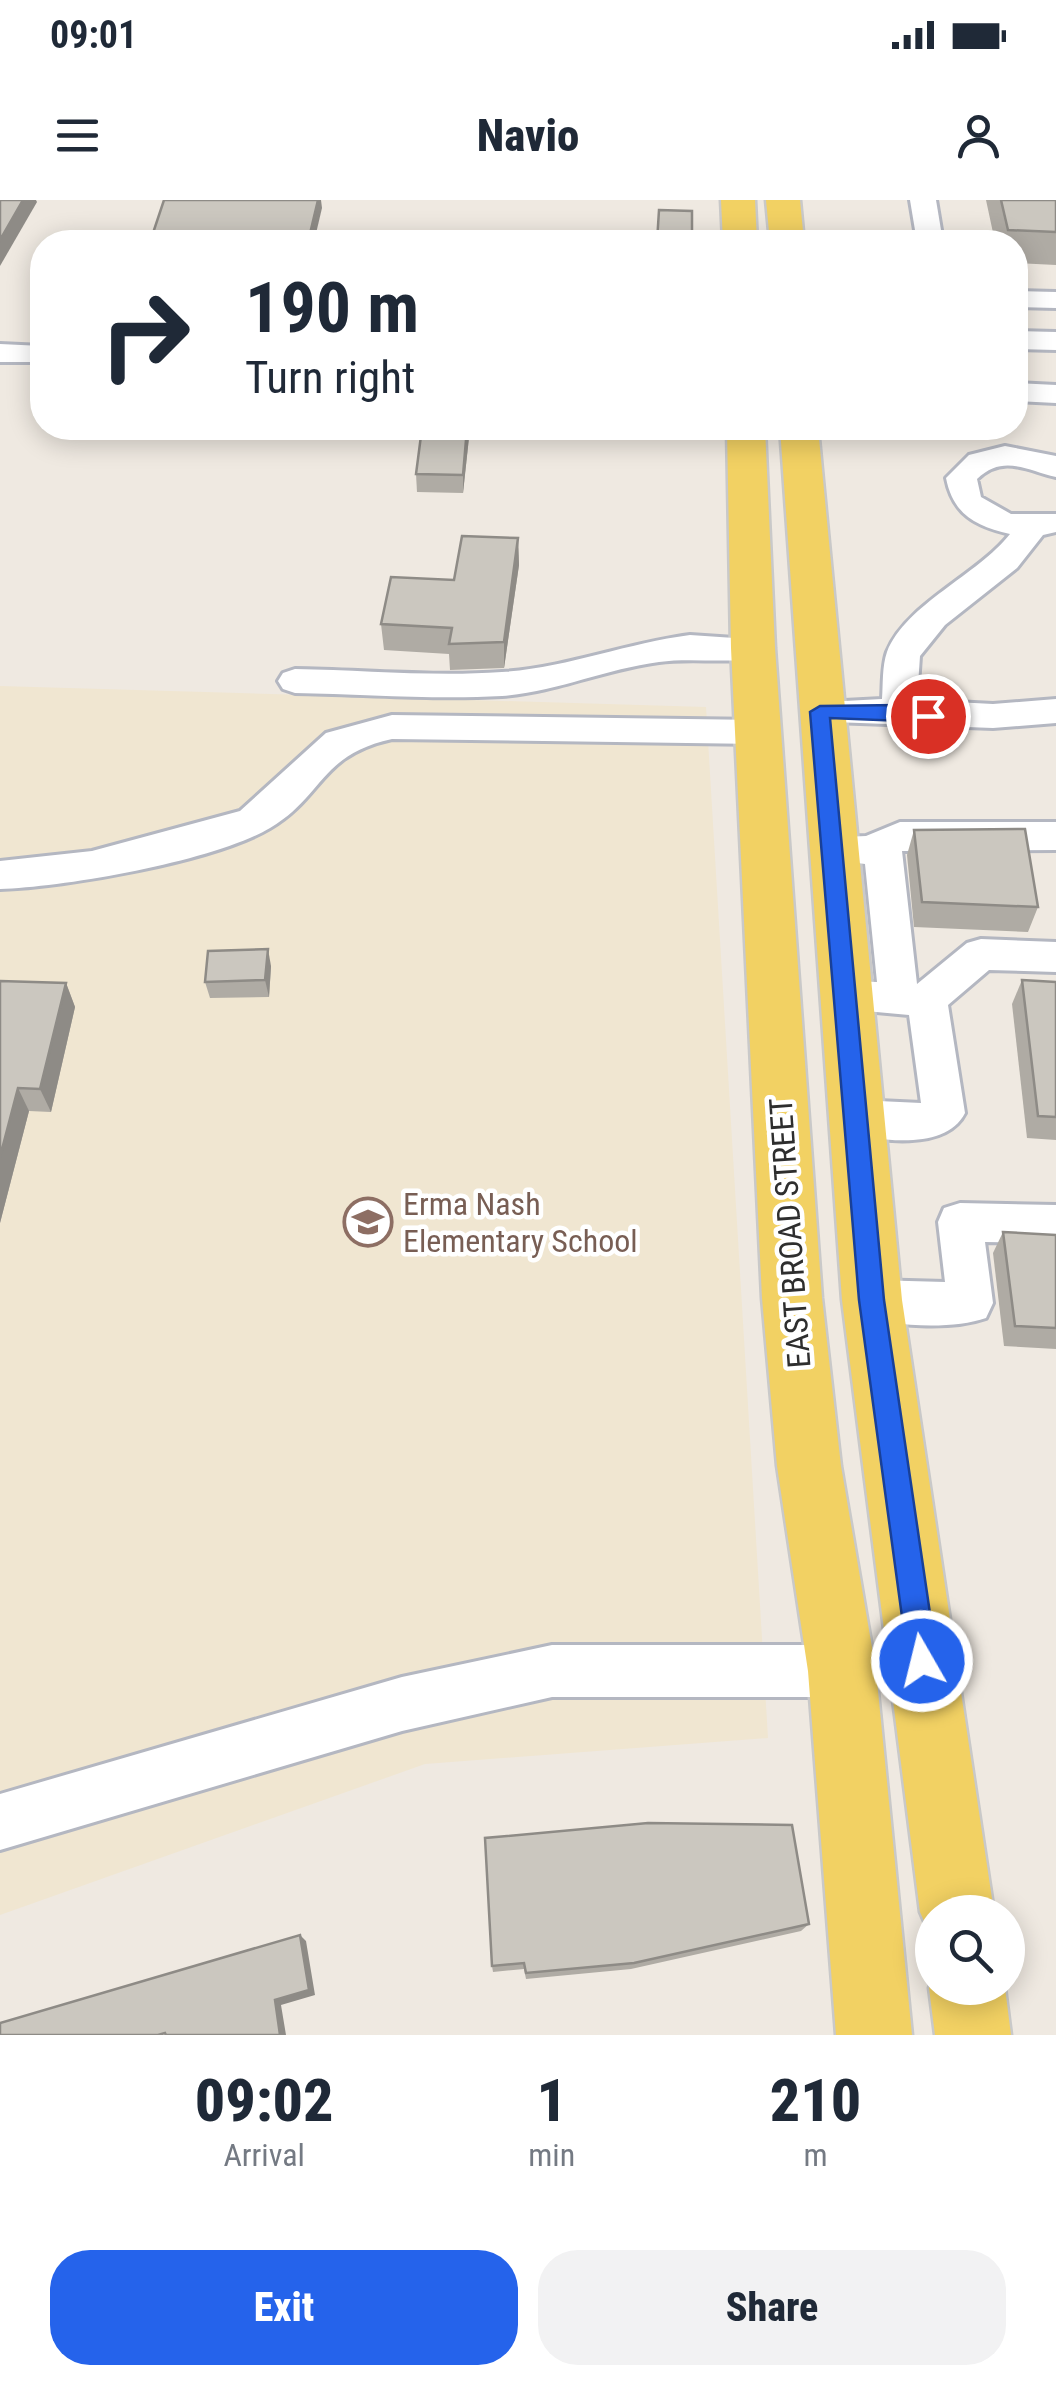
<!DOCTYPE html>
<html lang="en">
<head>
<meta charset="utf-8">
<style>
	:root { --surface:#fff; --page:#f2f2f3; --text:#1f2937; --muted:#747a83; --accent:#2563eb }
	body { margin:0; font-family:"Roboto Condensed",sans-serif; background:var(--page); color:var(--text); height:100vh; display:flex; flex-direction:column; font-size:38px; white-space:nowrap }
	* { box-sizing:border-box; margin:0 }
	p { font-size:32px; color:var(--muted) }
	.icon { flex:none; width:55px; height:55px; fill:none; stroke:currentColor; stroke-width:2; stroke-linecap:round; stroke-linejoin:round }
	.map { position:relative; height:1835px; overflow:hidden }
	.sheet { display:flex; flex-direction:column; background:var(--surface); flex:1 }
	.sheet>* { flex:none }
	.hud { position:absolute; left:30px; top:30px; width:998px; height:210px; border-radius:40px; box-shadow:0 5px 25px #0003; background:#fff; color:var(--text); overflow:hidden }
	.controls { position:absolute; left:915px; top:1695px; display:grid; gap:20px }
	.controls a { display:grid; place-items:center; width:110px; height:110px; border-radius:50%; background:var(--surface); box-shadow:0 5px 25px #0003; font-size:50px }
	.pin { position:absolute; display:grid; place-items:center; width:85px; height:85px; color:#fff; margin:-42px; border:5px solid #fff; border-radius:50%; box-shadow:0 2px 10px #0007 }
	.me { position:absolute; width:110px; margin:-55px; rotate:352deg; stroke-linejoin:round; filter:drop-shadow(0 0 8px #0008) }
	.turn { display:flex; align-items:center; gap:35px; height:210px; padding:0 50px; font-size:45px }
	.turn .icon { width:130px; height:130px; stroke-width:2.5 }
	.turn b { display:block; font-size:70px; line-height:85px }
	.eta { display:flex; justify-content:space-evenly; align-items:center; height:170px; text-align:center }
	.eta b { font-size:60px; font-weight:800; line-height:70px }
	.action { display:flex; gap:20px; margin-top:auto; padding:20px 50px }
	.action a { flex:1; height:115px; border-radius:40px; background:var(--accent); color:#fff; font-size:40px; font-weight:800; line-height:115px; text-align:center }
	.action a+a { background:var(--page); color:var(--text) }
	.status { display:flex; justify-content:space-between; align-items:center; height:70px; padding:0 50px; background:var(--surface); direction:ltr }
	.status svg { height:28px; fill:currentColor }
	header { display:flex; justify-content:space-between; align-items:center; height:130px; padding:0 50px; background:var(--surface); font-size:45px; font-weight:800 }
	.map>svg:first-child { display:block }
	.education { fill:#f0e6d1 }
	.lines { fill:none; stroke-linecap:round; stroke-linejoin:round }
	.minor-casing { stroke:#b4b7c1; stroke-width:6 }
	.major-casing { stroke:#c9c9c9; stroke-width:5 }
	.minor { fill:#fff; fill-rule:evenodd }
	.major { fill:#f2d163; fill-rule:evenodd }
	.wall { fill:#afaba4 }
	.shaded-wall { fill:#8e8b86 }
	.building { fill:#cbc7bf; stroke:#8e8b86; stroke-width:2.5 }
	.route { fill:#2563eb; stroke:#184099; stroke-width:2.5 }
	.labels { text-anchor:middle; stroke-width:9; stroke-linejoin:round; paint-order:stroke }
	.education-label { font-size:32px; fill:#785e54; stroke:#fff; text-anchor:start }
	.street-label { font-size:32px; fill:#2e2e2e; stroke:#fff }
</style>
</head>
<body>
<div class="status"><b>09:01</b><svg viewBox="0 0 49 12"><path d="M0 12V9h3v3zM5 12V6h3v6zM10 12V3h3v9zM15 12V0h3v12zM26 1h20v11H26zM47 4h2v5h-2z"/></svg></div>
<header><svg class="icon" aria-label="menu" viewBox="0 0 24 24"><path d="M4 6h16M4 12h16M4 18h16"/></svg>Navio<svg class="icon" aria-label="person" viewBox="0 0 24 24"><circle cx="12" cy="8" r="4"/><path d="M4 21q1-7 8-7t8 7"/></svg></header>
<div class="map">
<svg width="1056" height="1835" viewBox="0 0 1056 1835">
	<rect width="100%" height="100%" fill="#efe9e1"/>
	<polygon class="education" points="0,486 706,507 768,1538 425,1564 0,1715"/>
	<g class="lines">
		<g class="minor-casing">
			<g id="minor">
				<polygon points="910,0 936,0 943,42 917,42"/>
				<polygon points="1015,91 1056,92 1056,108 1015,107"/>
				<polygon points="1015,131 1056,132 1056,150 1015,149"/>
				<polygon points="0,144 42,146 42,162 0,162"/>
				<polygon points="1015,183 1056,185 1056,203 1015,201"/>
				<path d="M 1005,246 L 1056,256 L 1056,277 C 1026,270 1003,254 977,279 L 981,297 L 1011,314 L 1056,314 L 1056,332 L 1043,335 L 1017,368 L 945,425 L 920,456 L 917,500 L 993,504 L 1056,499 L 1056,523 L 993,528 L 807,521 L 801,512 L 807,503 L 882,499 C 883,485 882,466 887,452 C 906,404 978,375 1010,334 C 975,326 953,314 946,278 L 969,255 Z"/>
				<path d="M 690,435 L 765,440 L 770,448 L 765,456 C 732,465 693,457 659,462 C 605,469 556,492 502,496 C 434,500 363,494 295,493 L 283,489 L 278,481 L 283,473 L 295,469 C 363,470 434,477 502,472 C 566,468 627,443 690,435 Z"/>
				<path d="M 392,515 L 759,520 L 772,523 L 777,532 L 772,541 L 759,544 L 392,539 C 319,555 324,596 270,628 C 214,661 66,687 0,689 L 0,661 L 92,651 L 240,611 L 326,533 Z"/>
				<path d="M 900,622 L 1056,622 L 1056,650 L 902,651 L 917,784 L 967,743 L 981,739 L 1056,742 L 1056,772 L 989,770 L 948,805 L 965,913 C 946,951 877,942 842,930 L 836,918 L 842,906 L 857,900 L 921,903 L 909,815 L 833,808 L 827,797 L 833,786 L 847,781 L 877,782 L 865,664 L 822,658 L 816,648 L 822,638 L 866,636 Z"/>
				<path d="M 960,1003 L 1056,1005 L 1056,1043 L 985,1042 L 993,1103 L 986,1118 C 952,1130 890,1127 856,1114 L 849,1100 L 856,1086 L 872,1080 L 945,1082 L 938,1022 L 944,1008 Z"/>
				<polygon points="552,1445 842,1445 861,1452 868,1471 861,1490 842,1497 552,1497 402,1531 0,1650 0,1594 402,1477"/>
			</g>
		</g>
		<g class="major-casing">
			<g id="major">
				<polygon points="721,0 755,0 757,42 723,42"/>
				<polygon points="766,0 800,0 804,42 770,42"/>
				<polygon points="727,228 765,228 775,448 822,1098 841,1266 876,1471 912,1835 836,1835 808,1471 777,1266 762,1098 731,448"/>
				<polygon points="780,228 818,228 902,1100 994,1712 932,1712 932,1739 920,1712 842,1100"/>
				<polygon points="932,1780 932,1788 1005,1788 1011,1835 935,1835 929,1788"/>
			</g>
		</g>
		<use href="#minor" class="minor"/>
		<use href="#major" class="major"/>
	</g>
	<g class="wall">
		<polygon points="986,0 1056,0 1056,65 1015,63 1015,42 995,42"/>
		<polygon points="49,228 216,228 215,231"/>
		<polygon points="470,228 463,293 417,292 416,274"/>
		<polygon points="518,338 519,365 504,468 450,470 449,454 384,450 381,424 454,380"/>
		<polygon points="914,630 1038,707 1028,732 914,727 907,655"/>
		<polygon points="271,766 269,797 210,798 205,782"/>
		<polygon points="1022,780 1056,782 1056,940 1027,938 1012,804"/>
		<polygon points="0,781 66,783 75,807 51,912 29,911 0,1023"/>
		<polygon points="1003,1032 1056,1035 1056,1149 1004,1146 993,1053"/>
		<polygon points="809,1724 801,1731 631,1769 526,1779 524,1769 493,1772 492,1766"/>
	</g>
	<g class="shaded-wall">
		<polygon points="23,0 36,0 37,2 0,66 0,40"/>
		<polygon points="318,0 321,0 322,8 314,42 308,42"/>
		<polygon points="467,228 470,228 463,293 463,275"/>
		<polygon points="518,338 519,365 504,468 504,442"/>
		<polygon points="268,749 271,766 269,797 265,780"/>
		<polygon points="66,783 75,807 51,912 40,889"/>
		<polygon points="18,888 29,911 0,1023 0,957"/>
		<polygon points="300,1735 306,1741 315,1795 281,1805 286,1835 280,1835 275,1800"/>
	</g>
	<g class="building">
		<polygon points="0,0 23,0 0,40"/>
		<polygon points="164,0 318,0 308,42 150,42"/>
		<polygon points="1001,0 1056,0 1056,32 1008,30"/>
		<polygon points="659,10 692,11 692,42 657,42"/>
		<polygon points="422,228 467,228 463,275 416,274"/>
		<polygon points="462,336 518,338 504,442 449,444 452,428 381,424 391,377 454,380"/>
		<polygon points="1025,629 1038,707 922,702 914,630"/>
		<polygon points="268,749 265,780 205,782 208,751"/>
		<polygon points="1022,780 1056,782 1056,917 1038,916"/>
		<polygon points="0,781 66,783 40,889 18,888 0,957"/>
		<polygon points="1003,1032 1056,1035 1056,1128 1015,1126"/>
		<polygon points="648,1623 792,1625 809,1724 634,1763 526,1773 524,1763 492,1766 485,1638"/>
		<polygon points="300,1735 309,1790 275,1800 280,1835 166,1835 165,1833 158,1835 0,1835 0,1823"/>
	</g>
	<polygon class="route" points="899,505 934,511 937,516 928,522 830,518 884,1100 937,1461 932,1471 922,1475 913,1471 908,1461 859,1100 810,512 820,506"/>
	<defs>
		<g id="school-ring" transform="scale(2.5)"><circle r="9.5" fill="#fff" stroke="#8d6e63" stroke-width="1.5"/><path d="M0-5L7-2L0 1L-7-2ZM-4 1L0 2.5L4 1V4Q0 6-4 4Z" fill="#8d6e63"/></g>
	</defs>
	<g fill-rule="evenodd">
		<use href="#school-ring" x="368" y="1022"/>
	</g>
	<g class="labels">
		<g class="education-label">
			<text x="403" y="1015">Erma Nash<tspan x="403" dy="37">Elementary School</tspan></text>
		</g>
		<g class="street-label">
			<text transform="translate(790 1033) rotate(-94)" y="11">EAST BROAD STREET</text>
		</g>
	</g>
</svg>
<div class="controls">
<a><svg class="icon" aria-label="search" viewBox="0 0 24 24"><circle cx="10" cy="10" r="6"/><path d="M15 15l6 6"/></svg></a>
</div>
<div class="pin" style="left:928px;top:516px;background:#d93025"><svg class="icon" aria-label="arrive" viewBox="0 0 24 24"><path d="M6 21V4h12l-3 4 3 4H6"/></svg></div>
<svg class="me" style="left:922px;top:1461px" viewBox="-20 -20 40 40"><circle r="17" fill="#2563eb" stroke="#fff" stroke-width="3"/><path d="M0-11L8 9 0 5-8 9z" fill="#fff"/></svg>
<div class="hud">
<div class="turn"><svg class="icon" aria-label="right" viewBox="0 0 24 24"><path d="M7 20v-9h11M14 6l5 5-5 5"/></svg><div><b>190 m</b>Turn right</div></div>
</div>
</div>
<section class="sheet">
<div class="eta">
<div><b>09:02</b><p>Arrival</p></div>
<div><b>1</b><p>min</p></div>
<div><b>210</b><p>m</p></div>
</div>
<div class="action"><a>Exit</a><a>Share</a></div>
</section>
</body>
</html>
